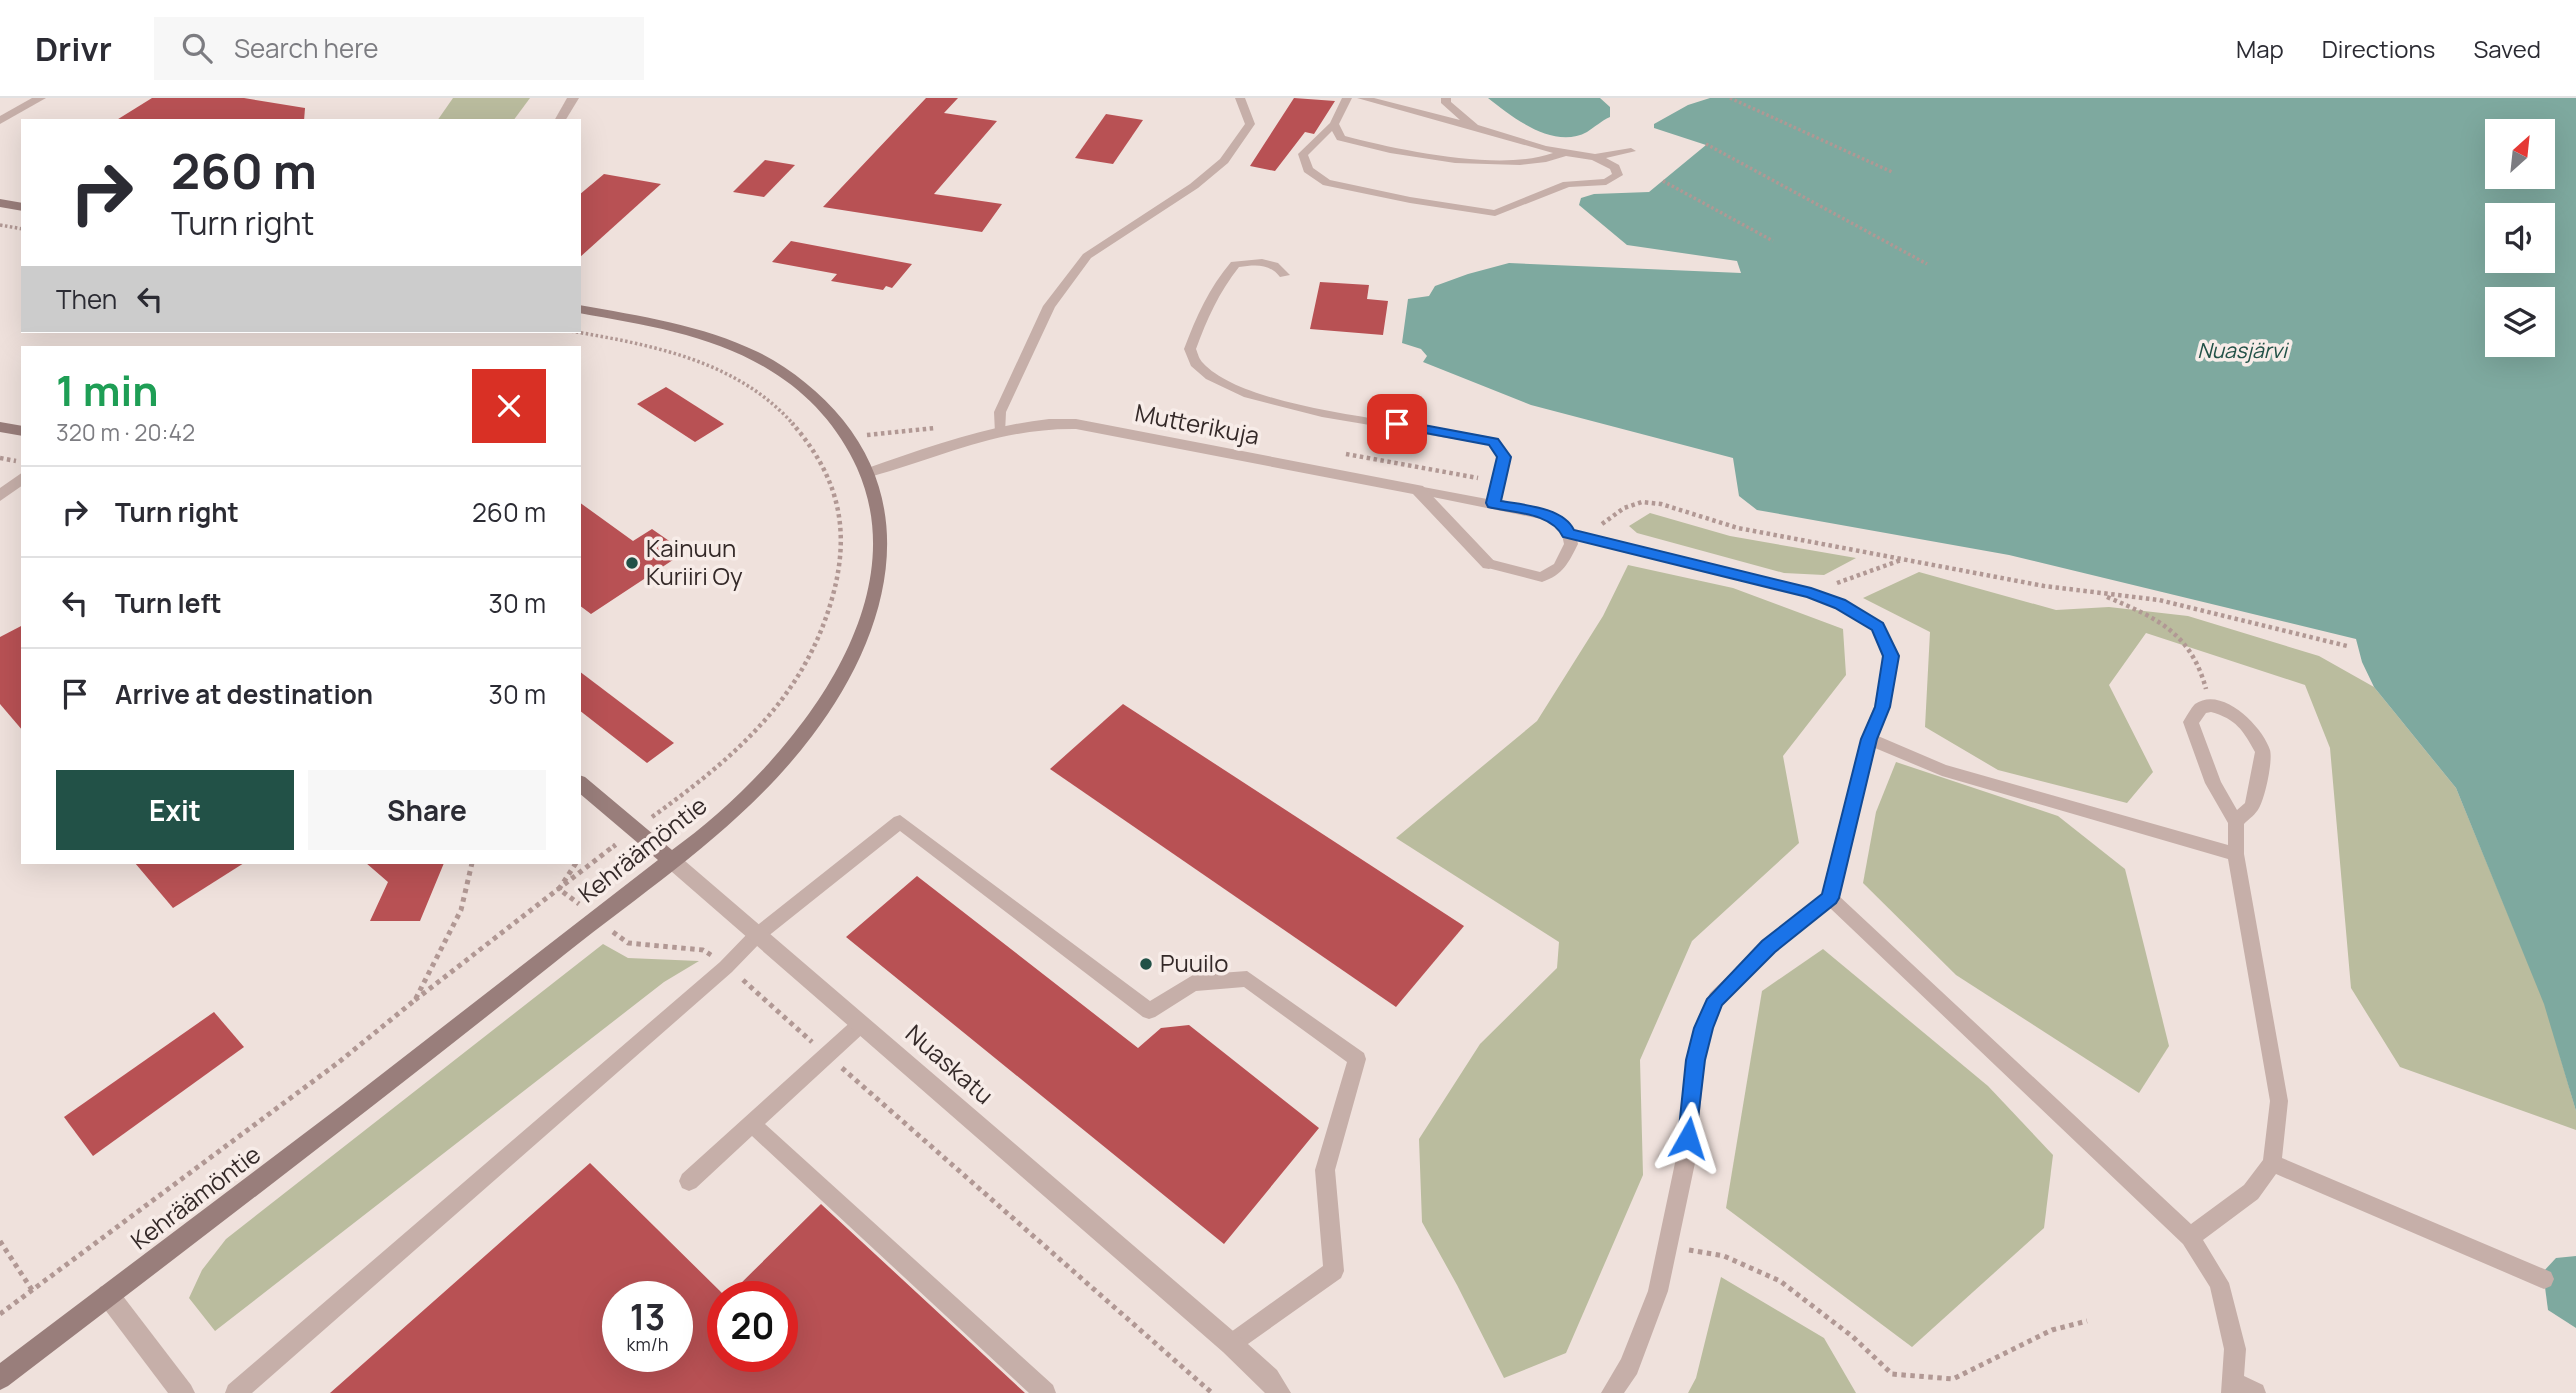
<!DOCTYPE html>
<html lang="en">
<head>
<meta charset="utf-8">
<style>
	:root { --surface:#fff; --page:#f7f7f7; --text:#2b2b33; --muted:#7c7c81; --line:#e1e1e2; --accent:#225147 }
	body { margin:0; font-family:Manrope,sans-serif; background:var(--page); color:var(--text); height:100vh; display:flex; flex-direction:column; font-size:26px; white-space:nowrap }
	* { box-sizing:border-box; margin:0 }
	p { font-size:23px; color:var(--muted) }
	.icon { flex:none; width:38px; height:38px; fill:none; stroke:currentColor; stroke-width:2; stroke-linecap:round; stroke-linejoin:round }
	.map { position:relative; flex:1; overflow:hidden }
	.sheet { position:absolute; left:21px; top:248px; width:560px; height:518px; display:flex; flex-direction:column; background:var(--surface); border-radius:0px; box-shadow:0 7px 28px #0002 }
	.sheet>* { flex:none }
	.banner { position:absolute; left:21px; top:21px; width:560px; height:214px; border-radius:0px; box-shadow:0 7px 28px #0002; background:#fff; color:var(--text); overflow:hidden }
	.needle { width:46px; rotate:27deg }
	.buttons { position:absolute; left:2485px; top:21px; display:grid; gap:14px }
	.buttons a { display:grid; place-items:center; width:70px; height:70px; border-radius:0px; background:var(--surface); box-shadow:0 7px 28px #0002; font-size:35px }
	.speed { position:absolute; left:602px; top:1183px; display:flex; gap:14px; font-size:35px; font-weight:700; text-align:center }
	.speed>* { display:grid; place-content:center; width:91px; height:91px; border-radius:50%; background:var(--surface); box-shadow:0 7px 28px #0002; line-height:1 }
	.speed small { font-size:18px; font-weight:400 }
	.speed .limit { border:10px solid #d22; background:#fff; color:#111 }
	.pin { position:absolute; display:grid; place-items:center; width:60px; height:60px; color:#fff; margin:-30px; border-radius:14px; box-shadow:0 4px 10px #0006 }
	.me { position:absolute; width:77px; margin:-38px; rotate:6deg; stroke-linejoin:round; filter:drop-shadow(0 0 5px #0008) }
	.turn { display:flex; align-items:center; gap:24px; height:147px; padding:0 35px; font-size:32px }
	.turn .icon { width:91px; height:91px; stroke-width:2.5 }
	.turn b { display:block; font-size:49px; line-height:60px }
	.then { display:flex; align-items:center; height:66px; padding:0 35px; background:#0003; gap:14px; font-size:26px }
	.round { display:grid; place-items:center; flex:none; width:74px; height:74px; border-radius:0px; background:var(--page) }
	.headline { display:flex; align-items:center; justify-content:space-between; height:119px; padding:0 35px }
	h1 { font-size:42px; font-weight:700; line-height:52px; color:#1e9e55 }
	.primary-button { display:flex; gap:14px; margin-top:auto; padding:14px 35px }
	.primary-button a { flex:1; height:80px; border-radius:0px; background:var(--accent); color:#fff; font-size:28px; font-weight:700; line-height:80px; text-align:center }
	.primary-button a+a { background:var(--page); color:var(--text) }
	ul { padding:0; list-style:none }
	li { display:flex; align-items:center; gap:21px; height:91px; padding:0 35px; border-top:2px solid var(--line) }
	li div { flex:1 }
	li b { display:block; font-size:26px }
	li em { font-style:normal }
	header { display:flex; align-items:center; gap:42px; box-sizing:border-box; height:98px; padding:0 35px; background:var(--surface); border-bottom:2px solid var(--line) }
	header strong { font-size:33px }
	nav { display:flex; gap:38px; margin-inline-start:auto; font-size:24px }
	.search { width:490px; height:63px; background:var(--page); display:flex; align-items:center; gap:18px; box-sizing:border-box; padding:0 24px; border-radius:0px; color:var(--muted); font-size:26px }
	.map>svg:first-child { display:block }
	.green { fill:#babc9e }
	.water { fill:#7ea99f; fill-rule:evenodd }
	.building { fill:#b85154; fill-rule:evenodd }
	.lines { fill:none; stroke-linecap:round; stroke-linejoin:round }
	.path-far2 { stroke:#b19894; stroke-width:3.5; stroke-dasharray:2.5 2.5; stroke-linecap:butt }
	.path-far1 { stroke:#b19894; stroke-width:4.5; stroke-dasharray:3.5 3.5; stroke-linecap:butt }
	.path { stroke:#b19894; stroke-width:5; stroke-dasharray:4.5 4.5; stroke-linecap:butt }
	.lane { fill:#c6afa9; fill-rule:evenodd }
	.street { fill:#c6afa9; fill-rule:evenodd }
	.secondary { fill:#997e7b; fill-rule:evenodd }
	.route { fill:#1a73e8; stroke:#114b97; stroke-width:2 }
	.poi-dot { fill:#225147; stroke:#f7ece8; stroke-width:2.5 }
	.labels { text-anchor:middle; stroke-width:7; stroke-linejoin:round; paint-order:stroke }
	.far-water-label { font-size:21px; font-style:italic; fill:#225147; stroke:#f7ece8 }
	.street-label { font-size:24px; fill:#342928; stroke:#f7ece8 }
	.poi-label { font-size:24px; fill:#342928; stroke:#f7ece8; text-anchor:start }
</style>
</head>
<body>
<header>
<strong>Drivr</strong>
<div class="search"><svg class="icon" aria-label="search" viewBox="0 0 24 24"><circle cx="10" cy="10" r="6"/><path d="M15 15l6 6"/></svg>Search here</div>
<nav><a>Map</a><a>Directions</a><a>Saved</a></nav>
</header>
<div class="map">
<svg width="2576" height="1295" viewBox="0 0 2576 1295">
	<rect width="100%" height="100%" fill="#efe1dc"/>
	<g class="green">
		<polygon points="453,0 530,0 513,23 437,23"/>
		<polygon points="1650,415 1730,438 1856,460 1824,477 1784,475 1637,435 1629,428"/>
		<polygon points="1628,467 1733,490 1843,531 1846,577 1783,658 1799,745 1692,843 1640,962 1643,1077 1566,1255 1504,1280 1457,1187 1422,1124 1419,1041 1480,946 1557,870 1559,844 1396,740 1537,623 1603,518"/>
		<polygon points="1919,474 2056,512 2109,509 2188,518 2319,558 2374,589 2456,690 2545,906 2576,1013 2576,1032 2400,969 2351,890 2330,650 2305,587 2146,535 2109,587 2153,674 2127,705 1998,672 1925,629 1930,534 1863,500"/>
		<polygon points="1896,664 2058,718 2125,771 2169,948 2139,995 1956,877 1863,785 1876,714"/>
		<polygon points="603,846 628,860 699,863 664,884 215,1233 189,1200 202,1172 226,1141"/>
		<polygon points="1823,851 1988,988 2053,1057 2044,1130 1912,1249 1726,1110 1762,893"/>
		<polygon points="1721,1179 1824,1240 1856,1295 1688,1295 1696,1280"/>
	</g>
	<g class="water">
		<path d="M 1488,0 L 1600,0 L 1610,9 L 1610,19 C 1601,23 1595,29 1587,34 C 1554,52 1513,20 1488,0 Z"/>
		<path d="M 1710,0 L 2576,0 L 2576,1013 L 2544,906 L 2456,690 L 2374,589 L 2362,564 L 2356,541 L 2009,457 L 1757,412 L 1739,398 L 1733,360 L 1531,307 L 1423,264 L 1427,258 L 1421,251 L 1402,245 L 1408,201 L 1429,198 L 1435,188 L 1468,176 L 1509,165 L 1741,175 L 1737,163 L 1627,147 L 1579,107 L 1581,100 L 1594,96 L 1649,94 L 1706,47 L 1654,30 L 1654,26 L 1688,7 ZM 2497,33 L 2543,33 L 2543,79 L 2497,79 ZM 2497,117 L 2543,117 L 2543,163 L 2497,163 ZM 2497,201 L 2543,201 L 2543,247 L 2497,247 Z"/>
		<polygon points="2576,1158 2576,1230 2548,1212 2543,1174 2556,1160"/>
	</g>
	<g class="building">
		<polygon points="152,0 244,0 305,10 304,23 115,23"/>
		<polygon points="926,0 958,0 944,15 997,23 934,96 1002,106 982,134 823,109"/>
		<polygon points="1294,0 1335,3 1314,36 1305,34 1275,73 1250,68"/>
		<polygon points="1106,16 1143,22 1113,66 1075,60"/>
		<polygon points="765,62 795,67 764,99 733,94"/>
		<polygon points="604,76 661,86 579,160 579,97"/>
		<polygon points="791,143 912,166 892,190 886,188 883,192 831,183 837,176 772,164"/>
		<polygon points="1320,184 1369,187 1367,201 1388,203 1383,237 1310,231"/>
		<polygon points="666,289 724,326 695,344 637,306"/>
		<polygon points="579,404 633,443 652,431 685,454 591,516 579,507"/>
		<polygon points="23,527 23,633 0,606 0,539"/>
		<polygon points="579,573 674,645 647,665 579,612"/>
		<polygon points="1123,606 1464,828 1396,909 1050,671"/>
		<polygon points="135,765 244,765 173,810"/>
		<polygon points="366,765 444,765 420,823 370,823 388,784"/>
		<polygon points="917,778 1138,950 1161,930 1189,927 1319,1030 1224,1146 846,839"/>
		<polygon points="214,914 244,949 93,1058 64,1019"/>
		<path d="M 590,1065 L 723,1196 L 723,1258 L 782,1258 L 782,1199 L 727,1199 L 821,1106 L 1025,1295 L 330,1295 ZM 618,1199 L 677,1199 L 677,1258 L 618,1258 Z"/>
	</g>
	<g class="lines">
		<g class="path-far2">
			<polyline points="1730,0 1892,74"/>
			<polyline points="1706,46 1927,166"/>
			<polyline points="1663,83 1773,143"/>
			<polyline points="0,127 23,131"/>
			<path d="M 571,233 C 651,247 737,262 794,327"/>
		</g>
		<g class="path-far1">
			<polyline points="867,337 935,330"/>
			<polyline points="1346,356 1478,380"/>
			<polyline points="0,360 16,363"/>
			<polyline points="1602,426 1624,410 1642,404 1661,406 1738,430 2044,488 2159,502 2347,548"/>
			<polyline points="1837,485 1901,462"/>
			<path d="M 2107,499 C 2157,520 2191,535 2206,591"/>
			<path d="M 652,719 C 735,659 805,600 833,497 C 851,430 838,378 792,325"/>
			<polyline points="613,749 617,746"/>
		</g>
		<g class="path">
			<polyline points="576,765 559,791 579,806"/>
			<polyline points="613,834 628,845 703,852 711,857"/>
			<polyline points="743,882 812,944"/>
			<polyline points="415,902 615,747"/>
			<polyline points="842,970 1212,1295"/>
			<polyline points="0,1143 32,1192"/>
			<polyline points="1689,1152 1724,1158 1780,1183 1853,1239 1892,1276 1953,1281 2052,1232 2087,1223"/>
			<polyline points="0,1216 339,964 415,902 461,812 472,765"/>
		</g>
		<g class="lane">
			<polygon points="1235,0 1245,0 1255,26 1228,65 1198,90 1091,160 1055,209 1006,314 1005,335 995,335 994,314 1043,208 1083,156 1190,86 1220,61 1245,26"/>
			<path d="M 1342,0 L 1352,0 L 1339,26 L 1345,38 C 1398,52 1501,74 1553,55 L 1357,0 L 1374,0 L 1460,22 L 1441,5 L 1441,0 L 1451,0 L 1451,4 L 1478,27 L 1546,48 L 1595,56 L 1631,50 L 1636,53 L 1606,60 L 1619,67 L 1623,77 L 1606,87 L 1569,89 L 1495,118 L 1410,105 L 1323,87 L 1304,74 L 1298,56 L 1330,25 ZM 1332,33 L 1337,42 L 1390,55 L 1455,65 L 1520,67 L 1546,64 L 1566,58 L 1592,62 L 1610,71 L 1612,76 L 1604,81 L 1563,84 L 1494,112 L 1410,99 L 1330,82 L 1313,70 L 1308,57 Z"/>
			<path d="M 1262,161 L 1278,165 L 1290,177 L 1280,179 C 1269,165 1255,167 1239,169 C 1219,194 1207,221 1196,251 C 1198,256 1199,261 1203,265 C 1249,315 1429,324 1498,341 L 1511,359 L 1500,404 C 1523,408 1563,408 1574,432 L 1811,490 L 1845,502 L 1883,525 L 1898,558 L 1890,609 L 1878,638 L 1946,667 L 2228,747 L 2228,725 L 2205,685 L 2183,624 C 2186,619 2191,610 2195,606 C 2222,587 2263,629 2270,652 C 2273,663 2265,700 2259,710 C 2256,716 2249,721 2244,726 L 2244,756 L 2288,1003 L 2282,1060 L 2551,1174 L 2554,1181 L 2551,1188 L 2544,1191 L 2276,1076 L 2258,1101 L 2203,1142 L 2229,1185 L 2246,1251 L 2244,1278 L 2263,1287 L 2266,1295 L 2221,1295 L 2224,1251 L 2210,1189 L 2183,1146 L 1830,810 L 1775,854 L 1723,906 L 1712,930 L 1705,962 L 1695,1065 L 1668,1193 L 1637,1276 L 1624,1295 L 1601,1295 L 1621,1261 L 1648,1193 L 1675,1065 L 1687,962 L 1694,930 L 1710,895 L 1763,844 L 1822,796 L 1861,641 L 1874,609 L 1884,558 L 1872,532 L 1835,510 L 1808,499 L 1577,442 L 1578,446 C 1569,464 1563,477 1542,484 L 1484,469 L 1482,466 L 1484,463 L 1489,461 L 1540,474 L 1554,466 L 1564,446 L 1561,432 L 1546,422 L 1418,396 L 1411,392 L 1418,388 L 1487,401 L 1497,359 L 1489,347 L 1322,319 L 1244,299 L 1206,281 L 1191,268 L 1184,251 C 1196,219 1209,190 1231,164 ZM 2211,614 C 2236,621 2243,632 2255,654 L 2245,705 L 2237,712 L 2221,684 L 2199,625 L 2206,615 ZM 1875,650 L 1942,678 L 2228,761 L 2270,1003 L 2263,1062 L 2244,1087 L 2191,1126 L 1839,798 Z"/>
			<polygon points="900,717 1150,903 1193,877 1247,873 1364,955 1366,961 1335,1072 1344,1173 1341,1180 1238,1253 1231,1257 1224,1253 1220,1246 1224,1239 1323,1168 1315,1072 1347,964 1244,889 1196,893 1155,919 1149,921 1143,919 900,733 762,843 732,874 252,1295 225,1295 228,1287 720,864 750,833 894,719"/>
			<polygon points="861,918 867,920 870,926 867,932 765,1026 1053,1287 1056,1295 1029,1295 752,1038 696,1090 689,1093 682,1090 679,1083 682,1076 855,920"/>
		</g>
		<g class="street">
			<polygon points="32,0 46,0 0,26 0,18"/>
			<polygon points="567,0 579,0 565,23 554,23"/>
			<path d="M 1049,321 L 1076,321 L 1423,388 L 1497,466 L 1489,471 L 1483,470 L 1413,396 L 1076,331 C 999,330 942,359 870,379 L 863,374 L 865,371 C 926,350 985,328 1049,321 Z"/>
			<polygon points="23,374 23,387 0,403 0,390"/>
			<polygon points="671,754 678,757 1239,1238 1277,1272 1291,1295 1265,1295 1223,1254 664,767 662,762 664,757"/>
			<polygon points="108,1186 116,1189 191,1287 195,1295 168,1295 100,1205 97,1197 100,1189"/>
		</g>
		<g class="secondary">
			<polygon points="0,101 23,105 23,113 0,109"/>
			<path d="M 579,207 C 640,218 702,227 758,254 C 790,270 820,294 843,322 C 923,421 883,545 812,638 C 742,731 643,793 554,865 C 374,1009 191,1148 8,1288 L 0,1292 L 0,1265 L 342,1007 L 658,762 L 579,695 L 579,677 L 585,679 L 672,752 C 780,674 921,513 857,370 C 839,330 809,296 771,273 C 714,237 645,227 579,215 Z"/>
			<polygon points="0,324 23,328 23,338 0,334"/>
		</g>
	</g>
	<path class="route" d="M 1397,322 L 1498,341 L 1511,359 L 1501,403 C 1523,407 1563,409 1574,432 L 1811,490 L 1845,502 L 1883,525 L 1899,558 L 1890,609 L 1877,641 L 1839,800 L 1836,805 L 1775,854 L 1722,907 L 1713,930 L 1705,962 L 1695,1046 L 1688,1049 L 1681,1046 L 1678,1040 L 1686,962 L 1694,930 L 1707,901 L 1762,843 L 1822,796 L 1861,641 L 1875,609 L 1883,558 L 1872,532 L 1835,510 L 1807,499 L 1563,439 C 1551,414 1512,415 1488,409 L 1486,405 L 1497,359 L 1489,347 L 1393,329 L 1393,323 Z"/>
	<g class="poi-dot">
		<circle cx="632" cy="465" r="7"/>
		<circle cx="1146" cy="866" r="7"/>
	</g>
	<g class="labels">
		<g class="far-water-label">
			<text x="2242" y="260">Nuasjärvi</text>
		</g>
		<g class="street-label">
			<text transform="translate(1197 327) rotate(11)" y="8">Mutterikuja</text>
			<text transform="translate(643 752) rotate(-38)" y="8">Kehräämöntie</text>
			<text transform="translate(949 967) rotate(41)" y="8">Nuaskatu</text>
			<text transform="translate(196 1100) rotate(-37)" y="8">Kehräämöntie</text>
		</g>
		<g class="poi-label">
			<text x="646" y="459">Kainuun<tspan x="646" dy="28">Kuriiri Oy</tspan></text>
			<text x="1160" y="874">Puuilo</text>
		</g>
	</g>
</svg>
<div class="buttons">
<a><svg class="needle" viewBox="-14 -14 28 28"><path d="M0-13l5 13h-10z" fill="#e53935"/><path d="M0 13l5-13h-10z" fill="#7c7c81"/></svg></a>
<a><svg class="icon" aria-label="sound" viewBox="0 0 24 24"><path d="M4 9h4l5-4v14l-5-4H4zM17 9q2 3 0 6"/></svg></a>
<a><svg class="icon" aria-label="layers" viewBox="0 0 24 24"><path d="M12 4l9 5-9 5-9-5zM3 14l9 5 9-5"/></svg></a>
</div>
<div class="speed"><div>13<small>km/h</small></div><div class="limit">20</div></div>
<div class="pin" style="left:1397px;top:326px;background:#d93025"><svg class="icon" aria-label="arrive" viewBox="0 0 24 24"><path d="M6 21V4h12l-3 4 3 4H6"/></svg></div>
<svg class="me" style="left:1688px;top:1040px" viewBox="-20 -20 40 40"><path d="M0-17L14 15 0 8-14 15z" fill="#1a73e8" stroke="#fff" stroke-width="4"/></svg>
<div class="banner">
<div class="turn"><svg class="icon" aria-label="right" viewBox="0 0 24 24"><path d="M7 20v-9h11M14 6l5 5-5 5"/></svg><div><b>260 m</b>Turn right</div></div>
<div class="then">Then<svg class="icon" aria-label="left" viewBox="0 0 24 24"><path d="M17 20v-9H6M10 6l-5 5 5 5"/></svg></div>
</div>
<section class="sheet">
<div class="headline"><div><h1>1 min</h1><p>320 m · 20:42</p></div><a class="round" style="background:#d93025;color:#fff"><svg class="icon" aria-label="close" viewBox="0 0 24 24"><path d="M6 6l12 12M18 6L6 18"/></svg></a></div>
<ul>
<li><svg class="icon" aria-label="right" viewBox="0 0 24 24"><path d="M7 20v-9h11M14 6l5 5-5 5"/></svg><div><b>Turn right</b></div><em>260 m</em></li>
<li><svg class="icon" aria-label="left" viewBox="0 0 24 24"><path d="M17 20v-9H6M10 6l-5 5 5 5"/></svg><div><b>Turn left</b></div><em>30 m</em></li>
<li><svg class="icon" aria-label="arrive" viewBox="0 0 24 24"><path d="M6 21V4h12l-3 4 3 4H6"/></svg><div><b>Arrive at destination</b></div><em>30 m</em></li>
</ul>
<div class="primary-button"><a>Exit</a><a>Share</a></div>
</section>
</div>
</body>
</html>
